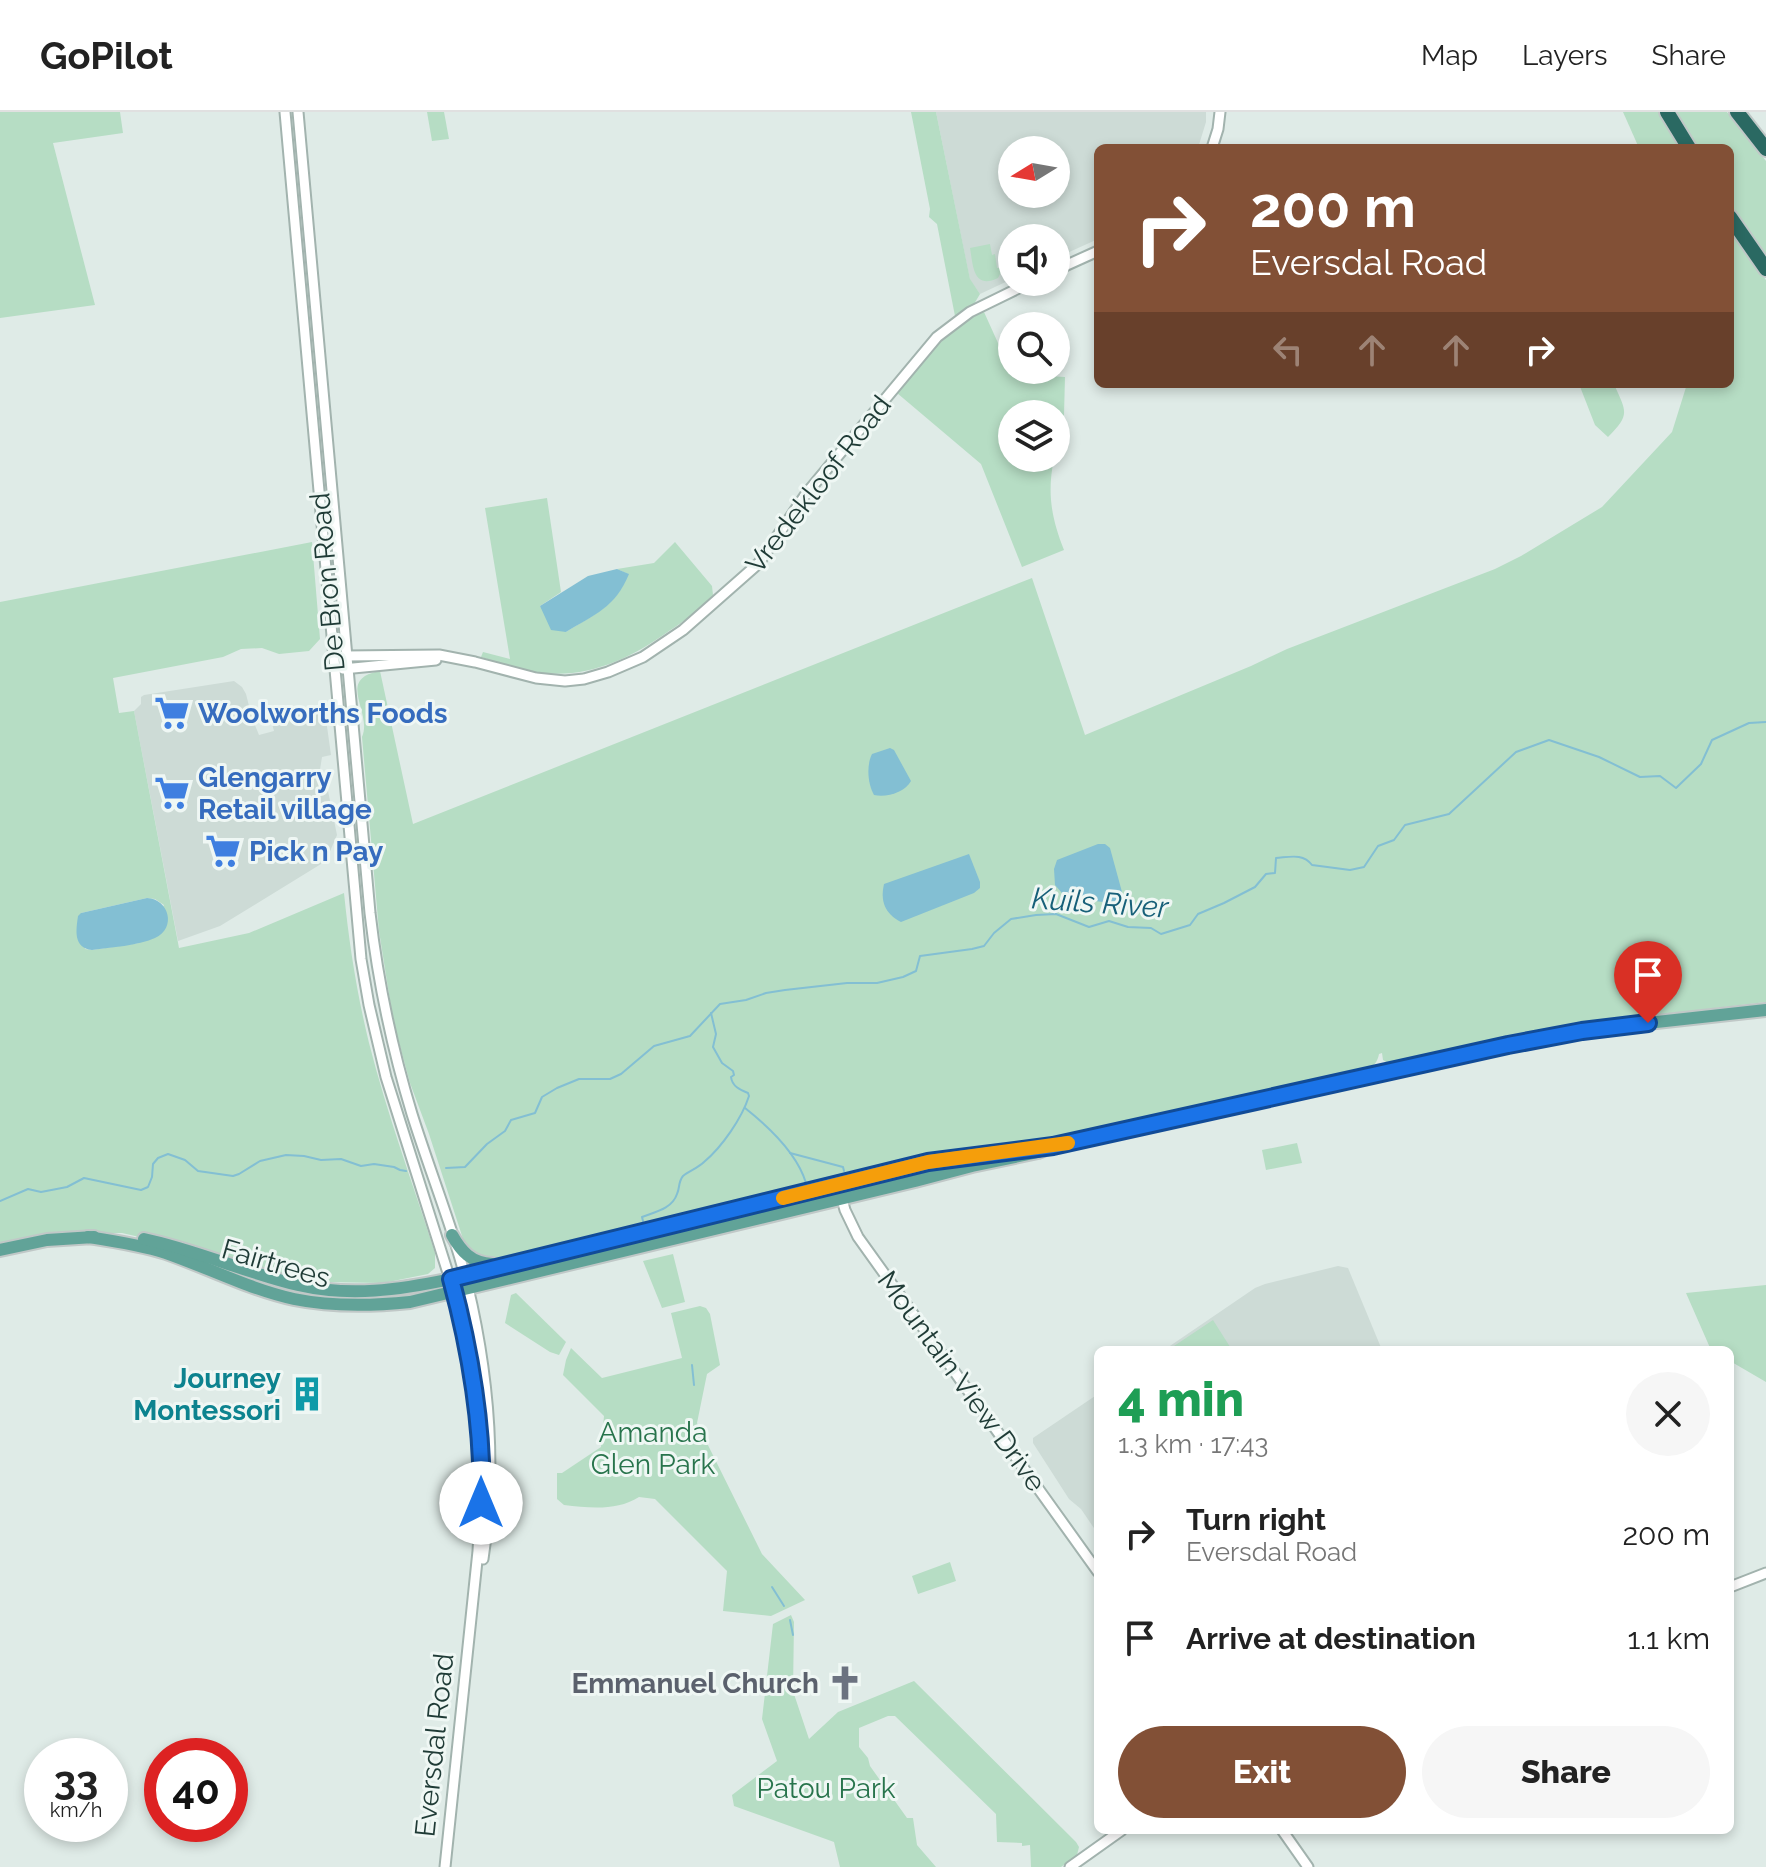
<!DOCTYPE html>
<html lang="en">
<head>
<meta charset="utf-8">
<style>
	:root { --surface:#fff; --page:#f6f6f6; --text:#222; --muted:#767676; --line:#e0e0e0; --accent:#825036 }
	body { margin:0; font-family:Raleway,sans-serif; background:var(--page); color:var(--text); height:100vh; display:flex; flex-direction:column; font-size:30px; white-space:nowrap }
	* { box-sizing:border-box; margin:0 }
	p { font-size:26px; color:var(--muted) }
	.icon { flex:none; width:44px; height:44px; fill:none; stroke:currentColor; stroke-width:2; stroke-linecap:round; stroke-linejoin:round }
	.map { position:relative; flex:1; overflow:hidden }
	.panel { position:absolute; left:1094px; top:1234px; width:640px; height:488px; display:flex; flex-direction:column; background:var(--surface); border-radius:12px; box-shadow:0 4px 12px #0003 }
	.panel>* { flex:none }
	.guide { position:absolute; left:1094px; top:32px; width:640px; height:244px; border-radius:12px; box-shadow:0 4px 12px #0003; background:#825036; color:#fff; overflow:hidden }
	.needle { width:52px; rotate:259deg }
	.buttons { position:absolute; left:998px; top:24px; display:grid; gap:16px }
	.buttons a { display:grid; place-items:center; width:72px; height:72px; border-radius:50%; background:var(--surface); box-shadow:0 4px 12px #0003; font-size:40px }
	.speed { position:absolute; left:24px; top:1626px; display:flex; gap:16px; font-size:40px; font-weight:700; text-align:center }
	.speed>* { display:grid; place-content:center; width:104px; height:104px; border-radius:50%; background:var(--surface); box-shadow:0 4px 12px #0003; line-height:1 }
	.speed small { font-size:20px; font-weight:400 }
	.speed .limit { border:12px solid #d22; background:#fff; color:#111 }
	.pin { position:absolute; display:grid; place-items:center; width:68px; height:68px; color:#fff; margin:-82px -34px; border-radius:50% 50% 50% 0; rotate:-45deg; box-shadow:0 0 8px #0007 }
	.pin .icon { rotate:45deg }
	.me { position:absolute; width:88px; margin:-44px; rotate:0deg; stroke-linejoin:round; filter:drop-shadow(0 0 6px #0008) }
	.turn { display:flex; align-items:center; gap:28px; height:168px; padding:0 24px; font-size:36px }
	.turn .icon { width:104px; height:104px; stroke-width:2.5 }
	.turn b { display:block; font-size:56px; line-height:68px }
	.lanes { display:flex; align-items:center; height:76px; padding:0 24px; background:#0003; justify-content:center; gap:40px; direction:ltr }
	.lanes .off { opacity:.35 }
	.round { display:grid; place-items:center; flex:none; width:84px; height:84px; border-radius:42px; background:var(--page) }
	.head { display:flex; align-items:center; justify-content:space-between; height:136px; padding:0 24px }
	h1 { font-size:48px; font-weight:800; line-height:60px; color:#1e9e55 }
	.action { display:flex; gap:16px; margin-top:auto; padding:16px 24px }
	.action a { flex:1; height:92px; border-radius:48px; background:var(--accent); color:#fff; font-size:32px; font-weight:800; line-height:92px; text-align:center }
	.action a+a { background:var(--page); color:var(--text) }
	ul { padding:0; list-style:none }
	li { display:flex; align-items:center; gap:24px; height:104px; padding:0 24px }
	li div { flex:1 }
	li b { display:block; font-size:30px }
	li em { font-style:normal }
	header { display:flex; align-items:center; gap:48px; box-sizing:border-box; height:112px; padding:0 40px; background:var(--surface); border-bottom:2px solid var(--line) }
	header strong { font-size:38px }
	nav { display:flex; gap:44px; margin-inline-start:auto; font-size:28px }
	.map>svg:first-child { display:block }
	.built { fill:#cddbd6; fill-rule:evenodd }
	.green { fill:#b6ddc4; fill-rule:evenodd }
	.water { fill:#83bfd3 }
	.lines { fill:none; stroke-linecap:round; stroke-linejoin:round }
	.stream { stroke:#83bfd3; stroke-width:2 }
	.minor-casing { stroke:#a2b3ae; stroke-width:13 }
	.major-casing { stroke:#c0c8c7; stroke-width:16 }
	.highway-casing { stroke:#c0c8c7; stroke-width:18 }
	.minor { stroke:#fff; stroke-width:9 }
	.major { stroke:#61a398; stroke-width:12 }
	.highway { stroke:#2a6962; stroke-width:14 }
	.route-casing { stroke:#114b97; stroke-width:20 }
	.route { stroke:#1a73e8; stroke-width:14 }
	.slow { stroke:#f59e0b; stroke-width:14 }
	.labels { text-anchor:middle; stroke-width:6; stroke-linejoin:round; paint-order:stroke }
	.street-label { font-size:28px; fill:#1f3b36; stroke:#eff7f4 }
	.shop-label { font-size:28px; font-weight:bold; fill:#366cbe; stroke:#eff7f4; text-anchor:start }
	.culture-label { font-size:28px; font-weight:bold; fill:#0d838f; stroke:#eff7f4; text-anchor:end }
	.park-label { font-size:28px; fill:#28744c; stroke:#eff7f4 }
	.worship-label { font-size:28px; font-weight:bold; fill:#5b616d; stroke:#eff7f4; text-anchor:end }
	.water-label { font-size:30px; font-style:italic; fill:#176079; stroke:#eff7f4 }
</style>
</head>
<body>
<header>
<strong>GoPilot</strong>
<nav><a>Map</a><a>Layers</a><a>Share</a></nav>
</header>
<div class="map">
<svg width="1766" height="1755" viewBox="0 0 1766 1755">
	<rect width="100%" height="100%" fill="#dfebe7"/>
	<g class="built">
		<path d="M 936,0 L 1206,0 L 1206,10 L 1198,36 L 1098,36 L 1098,127 L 1056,146 L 1056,126 L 1012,126 L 1012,167 L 980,182 L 970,168 ZM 1012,38 L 1056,38 L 1056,82 L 1012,82 Z"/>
		<polygon points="234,569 242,575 246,582 252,606 259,623 274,619 270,604 324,593 331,643 322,645 319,664 324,668 327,674 337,723 328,744 321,752 220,814 178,829 134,599 141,592 141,585 144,583"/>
		<polygon points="1338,1154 1348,1156 1382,1238 1164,1238 1255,1176 1265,1172"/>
		<polygon points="1098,1282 1098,1422 1081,1397 1069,1387 1033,1331 1033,1326"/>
	</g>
	<g class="green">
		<polygon points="0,0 120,0 123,21 53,31 95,193 0,206"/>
		<polygon points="427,0 444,0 449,27 432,29"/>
		<polygon points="911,0 936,0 970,167 980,182 974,192 955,204 937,112 929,105 930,97"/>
		<polygon points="1623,0 1659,0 1680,36 1639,36"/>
		<polygon points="1673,0 1727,0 1766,49 1766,148 1730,96 1730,36 1694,36"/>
		<path d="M 1730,119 L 1766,168 L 1766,890 L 1588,911 L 1396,952 L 1388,951 L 1383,948 L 1382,941 L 1379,942 C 1376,959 1361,959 1345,965 L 1053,1030 L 905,1051 L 587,1128 L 488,1149 L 466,1135 L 464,1130 L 429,1022 L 410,971 L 397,923 L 391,895 L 379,819 L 362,625 C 373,600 335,567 380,559 L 413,712 L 1032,466 L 1085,623 L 1251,554 L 1287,537 L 1495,457 L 1521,444 L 1602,395 L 1672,320 L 1687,272 L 1730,272 Z"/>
		<path d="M 990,132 L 992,143 L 995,142 L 997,156 L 1003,156 L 998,166 C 973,178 973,153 970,136 Z"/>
		<path d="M 984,200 L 1012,262 L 1065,265 L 1064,303 L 1056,337 L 1056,302 L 1012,302 L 1012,346 L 1054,346 C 1047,381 1051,405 1064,438 L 1022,455 L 981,352 L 897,281 C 922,251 947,214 984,200 Z"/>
		<path d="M 1579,272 L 1614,272 C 1626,300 1631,302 1608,325 L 1595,313 Z"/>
		<path d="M 547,386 L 561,480 L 540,494 L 566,520 C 594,502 616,495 628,462 L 617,457 L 654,451 L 675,430 L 712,474 L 713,483 C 701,497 684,509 669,519 C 631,546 590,566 542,561 C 521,560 501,551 481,545 L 483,540 L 510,547 L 485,396 Z"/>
		<path d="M 312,430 L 320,527 L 309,539 L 279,542 L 262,536 L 241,537 L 223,545 L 113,566 L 119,601 L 134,599 L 179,836 L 249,821 L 344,781 C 349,831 357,882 369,931 C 387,1002 413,1072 435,1141 L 435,1156 L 428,1162 L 383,1171 L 328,1170 L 280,1162 L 231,1146 L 122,1121 L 72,1121 L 0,1132 L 0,490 ZM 147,786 L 155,787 L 164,793 L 139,831 L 92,838 L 85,837 L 81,801 Z"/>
		<polygon points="1297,1031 1302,1051 1266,1058 1262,1038"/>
		<polygon points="673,1142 685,1190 662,1196 643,1149"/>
		<polygon points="1766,1173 1766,1270 1730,1249 1730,1238 1711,1238 1686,1181"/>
		<polygon points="516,1181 566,1230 559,1243 550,1240 505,1211 511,1183"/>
		<path d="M 700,1194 L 706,1196 L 710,1202 L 720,1253 L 707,1262 L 697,1311 L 762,1442 L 805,1488 L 771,1504 L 723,1499 L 727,1459 L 655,1387 L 639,1385 C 617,1399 590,1396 564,1393 L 557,1387 L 557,1361 L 562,1361 L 601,1335 L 604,1304 L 563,1263 L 566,1248 L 571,1236 L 602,1266 L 682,1246 L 671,1201 Z"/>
		<polygon points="1213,1208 1232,1238 1168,1238"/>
		<polygon points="950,1450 956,1469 918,1482 912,1464"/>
		<polygon points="791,1503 794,1510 793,1579 809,1627 838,1600 914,1569 1076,1730 1079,1735 1077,1743 1061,1755 1031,1755 1030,1733 1022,1734 1022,1731 997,1730 996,1702 895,1604 888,1604 859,1616 859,1635 868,1646 870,1654 907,1706 913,1706 917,1733 936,1755 840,1755 834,1730 734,1694 732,1683 777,1649 762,1607 773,1512"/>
	</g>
	<g class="water">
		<path d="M 617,457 L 629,462 C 615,496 595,502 566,520 L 551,518 L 540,494 L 588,464 Z"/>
		<path d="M 890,636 L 894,638 L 911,669 C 905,680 887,686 874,683 C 868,673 866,654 872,642 Z"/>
		<polygon points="1098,732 1105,732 1110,736 1122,780 1121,791 1116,792 1082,787 1062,781 1055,773 1054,757 1057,748"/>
		<path d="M 969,742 L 980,770 L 980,776 L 974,781 L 901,810 C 885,802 880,789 884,772 Z"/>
		<path d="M 147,786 C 169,787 177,816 155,826 C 137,834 112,835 92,838 C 73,836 76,818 78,804 L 81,801 Z"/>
	</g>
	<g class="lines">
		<g class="stream">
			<path d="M 745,996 C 769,1015 797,1041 806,1071"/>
			<polyline points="790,1041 843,1055 844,1059"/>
			<path d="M 446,1056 L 465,1055 L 487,1032 L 505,1019 L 511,1008 L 535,1001 L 542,985 L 557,976 L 579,967 L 610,967 L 621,962 L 654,934 L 690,924 L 720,892 L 746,888 L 766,881 L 785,878 L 847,871 L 877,871 L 903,865 L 916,859 L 920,844 L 972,837 L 984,834 L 994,821 L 1011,807 L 1036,803 L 1056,802 L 1089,815 L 1109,809 L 1128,815 L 1151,816 L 1161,822 L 1190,813 L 1198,802 L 1224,791 L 1255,775 L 1266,762 L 1275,761 L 1276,746 C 1290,745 1303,741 1312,753 L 1350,758 L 1364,755 L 1378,734 L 1394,728 L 1405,713 L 1449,702 L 1516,640 L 1549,628 L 1599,645 L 1640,665 L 1660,664 L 1676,676 L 1701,652 L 1712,628 L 1749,611 L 1766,610"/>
			<polyline points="0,1089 28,1077 41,1080 67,1075 84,1066 141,1078 148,1075 152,1065 153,1052 158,1046 168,1042 185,1048 198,1059 233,1064 239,1062 260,1049 286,1043 304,1044 321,1048 341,1047 361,1054 374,1052 394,1055 400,1058 406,1059"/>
			<path d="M 643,1109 L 642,1105 C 655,1100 672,1097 677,1082 C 680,1076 678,1070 683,1064 C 689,1059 698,1056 704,1050 C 722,1035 742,1006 749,984 L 748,981 C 740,978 732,974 731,965 L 734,963 L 733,959 L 722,951 L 713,935 L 716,922 L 711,901"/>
			<polyline points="692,1253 694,1273"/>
			<polyline points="772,1475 784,1494"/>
			<polyline points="790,1508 793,1523"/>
		</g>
		<g class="minor-casing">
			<g id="minor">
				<polyline points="285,0 361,847 369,893 386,965 454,1180 477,1302 482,1367 478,1439 445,1755"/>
				<path d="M 298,0 L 370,801 C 378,870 392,936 412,1002 C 432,1066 458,1128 472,1193 C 490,1277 496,1362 483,1447"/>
				<polyline points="1212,36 1218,17 1220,0"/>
				<polyline points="1056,158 1098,139"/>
				<polyline points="345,544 439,543 475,550 536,566 565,569 584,567 608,560 643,545 683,518 759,451 806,382 937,225 970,200 1031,170"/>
				<polyline points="343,557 436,548"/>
				<polyline points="840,1080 845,1098 858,1125 1098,1460"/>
				<polyline points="1730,1475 1766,1461"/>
				<polyline points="1282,1718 1308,1755"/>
				<polyline points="1070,1755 1122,1718"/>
			</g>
		</g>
		<g class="major-casing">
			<g id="major">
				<path d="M 452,1123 C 461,1139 471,1151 492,1152"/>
				<path d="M 88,1125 C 114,1129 141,1133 166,1141 C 209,1156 249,1177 294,1187 C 333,1195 371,1194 410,1190 L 915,1069 L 972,1054 L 1038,1040 L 1053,1034 L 1508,933 L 1611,915 L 1766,898"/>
				<path d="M 144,1127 C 197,1138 246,1161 298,1173 C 350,1185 399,1178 451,1167 L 879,1061 L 949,1046 L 1010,1038"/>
				<polyline points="0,1138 47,1128 94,1125"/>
			</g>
		</g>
		<g class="highway-casing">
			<g id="highway">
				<polyline points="1667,0 1689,36"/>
				<polyline points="1737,0 1766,37"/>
				<polyline points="1730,105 1766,157"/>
			</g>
		</g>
		<use href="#minor" class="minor"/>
		<use href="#major" class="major"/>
		<use href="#highway" class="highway"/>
	</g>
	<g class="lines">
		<g class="route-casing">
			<path id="route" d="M 481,1391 C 484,1319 470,1237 451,1167 L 928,1050 L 1053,1034 L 1508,933 L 1582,919 L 1648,911"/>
		</g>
		<use href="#route" class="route"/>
		<polyline class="slow" points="783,1086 928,1050 1068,1031"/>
	</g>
	<defs>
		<g id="supermarket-bare" transform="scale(2.76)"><path d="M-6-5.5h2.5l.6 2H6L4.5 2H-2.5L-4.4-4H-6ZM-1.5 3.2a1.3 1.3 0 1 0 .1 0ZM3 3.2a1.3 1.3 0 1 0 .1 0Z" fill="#3f7fe0" stroke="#eff7f4" stroke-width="2.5" paint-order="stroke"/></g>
		<g id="building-bare" transform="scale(2.76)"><path d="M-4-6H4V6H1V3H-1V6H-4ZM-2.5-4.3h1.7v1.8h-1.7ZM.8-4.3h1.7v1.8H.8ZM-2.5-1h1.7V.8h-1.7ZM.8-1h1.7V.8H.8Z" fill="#0f9aa8" stroke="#eff7f4" stroke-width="2.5" paint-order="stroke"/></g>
		<g id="church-bare" transform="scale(2.76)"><path d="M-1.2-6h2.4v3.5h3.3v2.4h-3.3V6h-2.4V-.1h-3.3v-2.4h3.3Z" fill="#6b7280" stroke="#eff7f4" stroke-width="2.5" paint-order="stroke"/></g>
	</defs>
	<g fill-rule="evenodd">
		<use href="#supermarket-bare" x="172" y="601"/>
		<use href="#supermarket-bare" x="172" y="681"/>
		<use href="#supermarket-bare" x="223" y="739"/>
		<use href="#building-bare" x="307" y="1282"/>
		<use href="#church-bare" x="845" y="1571"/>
	</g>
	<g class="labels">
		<g class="street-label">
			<text transform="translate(818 372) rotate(-52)" y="10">Vredekloof Road</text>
			<text transform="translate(327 470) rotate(-95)" y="10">De Bron Road</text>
			<text transform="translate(276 1151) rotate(16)" y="10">Fairtrees</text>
			<text transform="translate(962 1269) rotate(54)" y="10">Mountain View Drive</text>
			<text transform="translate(434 1633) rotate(-84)" y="10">Eversdal Road</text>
		</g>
		<g class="shop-label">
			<text x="198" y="611">Woolworths Foods</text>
			<text x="198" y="675">Glengarry<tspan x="198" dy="32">Retail village</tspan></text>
			<text x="249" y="749">Pick n Pay</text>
		</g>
		<g class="culture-label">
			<text x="281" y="1276">Journey<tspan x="281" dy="32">Montessori</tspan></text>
		</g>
		<g class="park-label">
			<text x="653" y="1330">Amanda<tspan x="653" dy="32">Glen Park</tspan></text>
			<text x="826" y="1686">Patou Park</text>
		</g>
		<g class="worship-label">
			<text x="819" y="1581">Emmanuel Church</text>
		</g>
		<g class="water-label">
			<text transform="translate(1100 791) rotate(4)" y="10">Kuils River</text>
		</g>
	</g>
</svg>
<div class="buttons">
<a><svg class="needle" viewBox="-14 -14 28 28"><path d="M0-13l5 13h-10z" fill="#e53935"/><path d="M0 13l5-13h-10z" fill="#767676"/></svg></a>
<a><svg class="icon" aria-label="sound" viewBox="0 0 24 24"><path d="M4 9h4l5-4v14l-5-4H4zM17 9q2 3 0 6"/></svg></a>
<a><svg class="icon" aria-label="search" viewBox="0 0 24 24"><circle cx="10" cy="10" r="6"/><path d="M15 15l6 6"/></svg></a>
<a><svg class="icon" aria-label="layers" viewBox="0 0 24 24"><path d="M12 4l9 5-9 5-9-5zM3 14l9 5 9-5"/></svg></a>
</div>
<div class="speed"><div>33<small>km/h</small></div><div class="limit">40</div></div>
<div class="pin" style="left:1648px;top:911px;background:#d93025"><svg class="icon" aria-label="arrive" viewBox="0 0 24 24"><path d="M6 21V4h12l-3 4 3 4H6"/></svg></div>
<svg class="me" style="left:481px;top:1391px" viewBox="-20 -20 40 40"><circle r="19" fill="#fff"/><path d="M0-13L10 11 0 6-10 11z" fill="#1a73e8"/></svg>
<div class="guide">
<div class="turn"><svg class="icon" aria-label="right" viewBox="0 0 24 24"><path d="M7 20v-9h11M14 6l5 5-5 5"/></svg><div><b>200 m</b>Eversdal Road</div></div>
<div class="lanes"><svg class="icon off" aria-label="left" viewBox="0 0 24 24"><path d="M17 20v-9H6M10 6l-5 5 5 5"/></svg><svg class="icon off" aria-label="ahead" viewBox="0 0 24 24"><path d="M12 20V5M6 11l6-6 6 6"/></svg><svg class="icon off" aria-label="ahead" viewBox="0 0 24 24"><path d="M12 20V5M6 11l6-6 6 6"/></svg><svg class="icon" aria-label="right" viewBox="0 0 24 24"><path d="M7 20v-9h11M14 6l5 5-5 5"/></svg></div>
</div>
<section class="panel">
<div class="head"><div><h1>4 min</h1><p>1.3 km · 17:43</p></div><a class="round"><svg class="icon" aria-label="close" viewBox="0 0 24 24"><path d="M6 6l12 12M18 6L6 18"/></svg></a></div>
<ul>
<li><svg class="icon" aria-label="right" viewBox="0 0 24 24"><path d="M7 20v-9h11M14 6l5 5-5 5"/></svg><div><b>Turn right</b><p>Eversdal Road</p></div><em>200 m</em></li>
<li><svg class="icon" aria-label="arrive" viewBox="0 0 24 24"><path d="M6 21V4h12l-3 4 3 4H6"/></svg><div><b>Arrive at destination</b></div><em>1.1 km</em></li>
</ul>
<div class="action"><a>Exit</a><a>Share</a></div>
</section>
</div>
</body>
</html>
